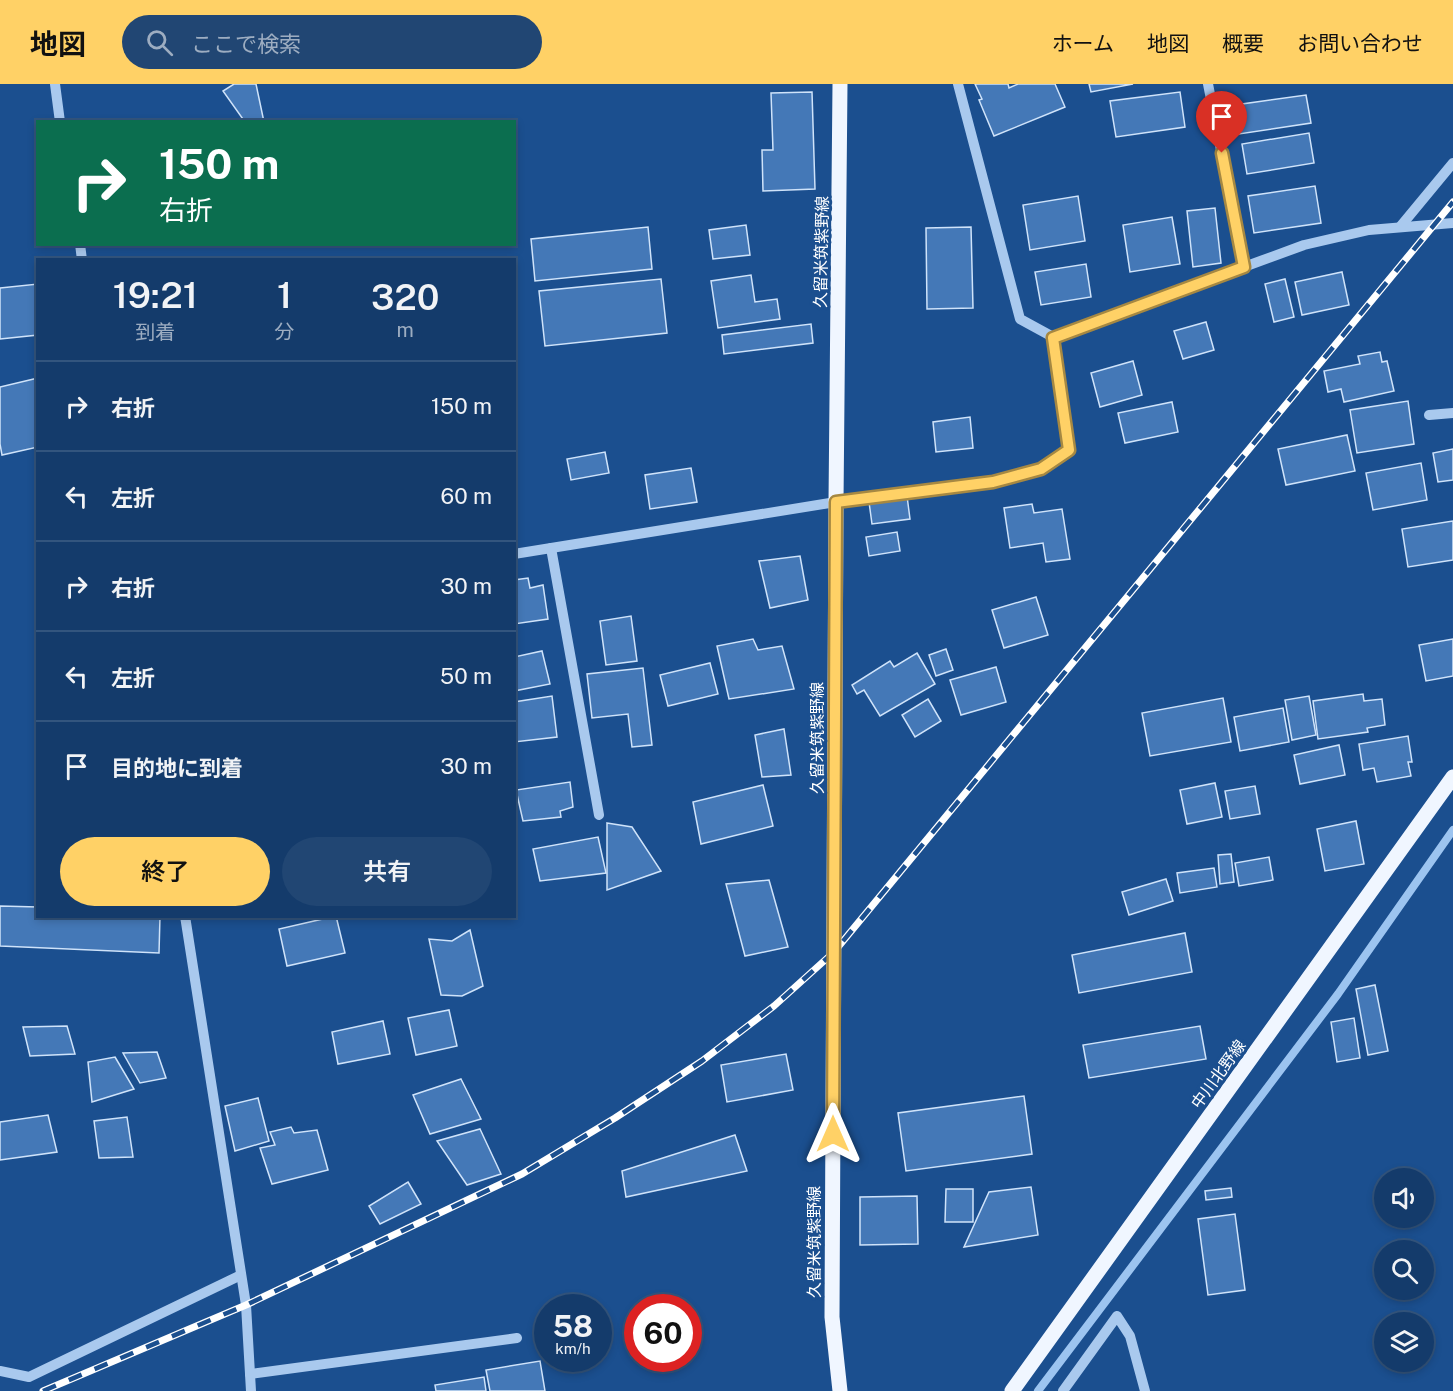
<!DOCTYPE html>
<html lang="ja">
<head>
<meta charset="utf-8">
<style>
	:root { --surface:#143b6b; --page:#214673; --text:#f1f3f6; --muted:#9dadc1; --line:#33557e; --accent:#ffd166 }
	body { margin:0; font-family:"Public Sans","Noto Sans JP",sans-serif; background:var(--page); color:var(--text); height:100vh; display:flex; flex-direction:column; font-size:22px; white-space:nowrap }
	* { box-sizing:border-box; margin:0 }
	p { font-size:20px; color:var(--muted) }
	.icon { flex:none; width:33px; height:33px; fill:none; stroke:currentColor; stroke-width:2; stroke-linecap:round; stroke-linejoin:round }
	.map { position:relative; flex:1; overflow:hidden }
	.details { position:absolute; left:36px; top:174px; width:480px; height:660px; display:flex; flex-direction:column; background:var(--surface); border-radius:0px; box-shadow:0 3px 9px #0003,0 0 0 2px var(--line) }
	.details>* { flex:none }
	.top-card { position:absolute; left:36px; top:36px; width:480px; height:126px; border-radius:0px; box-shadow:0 3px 9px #0003,0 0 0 2px var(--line); background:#0b6e4f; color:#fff; overflow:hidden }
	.controls { position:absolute; left:1374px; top:1084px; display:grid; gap:12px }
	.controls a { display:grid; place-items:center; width:60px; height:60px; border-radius:50%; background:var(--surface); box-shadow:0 3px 9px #0003,0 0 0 2px var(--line); font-size:30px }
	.speed { position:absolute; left:534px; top:1210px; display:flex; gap:12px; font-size:30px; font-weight:700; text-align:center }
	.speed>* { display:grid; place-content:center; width:78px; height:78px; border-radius:50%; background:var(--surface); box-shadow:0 3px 9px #0003,0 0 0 2px var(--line); line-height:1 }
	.speed small { font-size:15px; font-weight:400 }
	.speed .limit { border:9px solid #d22; background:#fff; color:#111 }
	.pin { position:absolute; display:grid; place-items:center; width:51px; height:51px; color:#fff; margin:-62px -26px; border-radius:50% 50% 50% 0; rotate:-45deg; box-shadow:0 0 6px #0007 }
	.pin .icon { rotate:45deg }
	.me { position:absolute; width:66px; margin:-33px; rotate:0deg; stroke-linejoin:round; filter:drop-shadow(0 0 4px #0008) }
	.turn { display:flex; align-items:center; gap:21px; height:126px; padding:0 24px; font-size:27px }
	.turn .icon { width:78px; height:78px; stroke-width:2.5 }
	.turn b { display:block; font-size:42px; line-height:51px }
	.eta { display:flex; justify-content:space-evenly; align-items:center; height:102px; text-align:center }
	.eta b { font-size:36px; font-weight:600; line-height:42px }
	.primary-button { display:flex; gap:12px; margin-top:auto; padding:12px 24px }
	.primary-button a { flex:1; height:69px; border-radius:36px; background:var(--accent); color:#111; font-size:24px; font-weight:600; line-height:69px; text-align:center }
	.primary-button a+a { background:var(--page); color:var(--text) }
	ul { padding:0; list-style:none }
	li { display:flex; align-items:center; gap:18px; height:90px; padding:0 24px; border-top:2px solid var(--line) }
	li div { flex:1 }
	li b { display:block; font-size:22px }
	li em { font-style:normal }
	header { display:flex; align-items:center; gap:36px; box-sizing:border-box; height:84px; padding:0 30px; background:var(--accent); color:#111 }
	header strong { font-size:28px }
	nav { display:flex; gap:33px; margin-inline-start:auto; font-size:21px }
	.search { width:420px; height:54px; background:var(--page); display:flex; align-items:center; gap:15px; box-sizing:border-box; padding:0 21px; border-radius:33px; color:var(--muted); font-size:22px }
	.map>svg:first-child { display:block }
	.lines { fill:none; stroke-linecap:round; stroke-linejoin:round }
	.stream { stroke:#9cc4f0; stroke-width:8 }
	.building { fill:#4478b7; stroke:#cfe3fa; stroke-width:1.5 }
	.minor { stroke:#a9c9ee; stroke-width:10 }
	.major { stroke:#f0f6ff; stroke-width:15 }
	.rail-casing { stroke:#fff; stroke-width:7 }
	.rail { stroke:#1b4f8f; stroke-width:4.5; stroke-dasharray:14; stroke-linecap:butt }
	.route-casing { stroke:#a68842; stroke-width:15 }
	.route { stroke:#ffd166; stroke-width:10 }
	.labels { text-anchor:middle; stroke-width:6; stroke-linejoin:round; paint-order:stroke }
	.street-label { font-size:16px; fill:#fff; stroke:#1b4f8f }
</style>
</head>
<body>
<header>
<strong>地図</strong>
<div class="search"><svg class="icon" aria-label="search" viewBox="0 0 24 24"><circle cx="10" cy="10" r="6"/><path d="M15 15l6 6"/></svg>ここで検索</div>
<nav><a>ホーム</a><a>地図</a><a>概要</a><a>お問い合わせ</a></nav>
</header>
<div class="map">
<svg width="1453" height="1307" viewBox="0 0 1453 1307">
	<rect width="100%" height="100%" fill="#1b4f8f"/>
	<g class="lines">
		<polyline class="stream" points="1038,1307 1338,910 1453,746"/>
	</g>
	<g class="building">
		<polygon points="234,0 256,0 264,38 245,38 223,7"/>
		<polygon points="975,0 1008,0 1009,4 1018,0 1055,0 1065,23 994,52 979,16 982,15"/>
		<polygon points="1089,0 1133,0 1091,8"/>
		<polygon points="812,8 815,105 763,107 762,66 773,66 771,9"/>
		<polygon points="1180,8 1185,43 1116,53 1110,17"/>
		<polygon points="1306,11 1311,39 1239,50 1235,21"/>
		<polygon points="1309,49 1314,79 1247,90 1242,60"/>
		<polygon points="1315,102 1321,139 1254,149 1248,112"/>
		<polygon points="1078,112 1085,157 1030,166 1023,121"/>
		<polygon points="1215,124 1221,179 1193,183 1187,127"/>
		<polygon points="1172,133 1180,180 1130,188 1123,141"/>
		<polygon points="746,141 750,171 713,175 709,146"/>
		<polygon points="648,143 652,185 535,197 531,155"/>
		<polygon points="971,143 973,224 927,225 926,144"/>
		<polygon points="1086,180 1091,213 1041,221 1035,188"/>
		<polygon points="1342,188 1349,221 1302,231 1295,198"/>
		<polygon points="751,191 755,218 777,215 780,235 718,244 711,197"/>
		<polygon points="661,195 667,249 545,262 539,207"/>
		<polygon points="1285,195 1294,233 1274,238 1265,200"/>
		<polygon points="38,200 38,251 0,255 0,204"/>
		<polygon points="1206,238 1214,266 1183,275 1174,247"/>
		<polygon points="811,240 813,259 724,270 722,251"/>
		<polygon points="1380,268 1382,278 1387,277 1394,307 1344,318 1341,305 1328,308 1324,287 1360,280 1358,272"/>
		<polygon points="1133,277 1142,311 1100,323 1091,289"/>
		<polygon points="38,294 38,363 2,371 0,360 0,303"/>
		<polygon points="1408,317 1414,360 1357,369 1350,326"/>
		<polygon points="1172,318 1178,348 1125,359 1118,329"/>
		<polygon points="970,333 973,364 936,368 933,338"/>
		<polygon points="1347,351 1355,387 1286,401 1278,365"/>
		<polygon points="1453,365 1453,396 1438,398 1433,369"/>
		<polygon points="605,368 609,389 571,396 567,375"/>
		<polygon points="1421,379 1427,416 1373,426 1366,389"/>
		<polygon points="691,384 697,418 650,425 645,391"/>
		<polygon points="907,412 910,435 872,440 869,418"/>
		<polygon points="1032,420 1034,429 1062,425 1070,475 1046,478 1043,459 1010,464 1004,424"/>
		<polygon points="1453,437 1453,476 1408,483 1402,445"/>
		<polygon points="897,448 900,467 869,472 866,453"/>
		<polygon points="800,472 808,516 770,524 759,477"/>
		<polygon points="528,494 530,504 543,501 548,535 514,540 514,496"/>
		<polygon points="1036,513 1048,551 1004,564 992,526"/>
		<polygon points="631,532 637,577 606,581 600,537"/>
		<polygon points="753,555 758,566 782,562 794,605 729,615 717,562"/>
		<polygon points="1453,555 1453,592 1426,597 1419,561"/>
		<polygon points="946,565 953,586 936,592 929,571"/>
		<polygon points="542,567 550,600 514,607 514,573"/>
		<polygon points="917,569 935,600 880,632 864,606 857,610 852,601 890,577 894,583"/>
		<polygon points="710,579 718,610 668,622 660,591"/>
		<polygon points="996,583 1006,618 961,631 950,596"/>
		<polygon points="643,584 652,661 632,663 628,630 592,634 587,590"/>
		<polygon points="1363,610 1364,617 1382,615 1385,641 1367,644 1368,648 1318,655 1313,617"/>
		<polygon points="552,612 557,653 514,658 514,618"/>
		<polygon points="1309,612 1316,651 1292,656 1285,616"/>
		<polygon points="1223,614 1231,658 1150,672 1142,629"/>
		<polygon points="928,615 941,637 915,653 902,631"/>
		<polygon points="1283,624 1289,658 1240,667 1234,633"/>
		<polygon points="784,645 791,691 762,693 755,651"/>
		<polygon points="1408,652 1412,678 1408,678 1411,692 1377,698 1374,684 1363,686 1359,660"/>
		<polygon points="1339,661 1345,691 1300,700 1294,671"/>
		<polygon points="570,698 573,723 560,727 561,733 523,737 516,706"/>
		<polygon points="1215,699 1222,733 1187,740 1180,706"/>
		<polygon points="763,701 773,742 701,760 693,718"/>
		<polygon points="1255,702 1260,730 1230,735 1225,707"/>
		<polygon points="1356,737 1364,780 1325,787 1317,745"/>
		<polygon points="607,739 632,743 661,787 607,806"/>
		<polygon points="598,753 606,789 540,797 533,765"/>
		<polygon points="1231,770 1234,798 1220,800 1218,771"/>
		<polygon points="1269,773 1273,796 1239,802 1235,779"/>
		<polygon points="1214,784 1217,803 1180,809 1177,789"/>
		<polygon points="1166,795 1173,817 1129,831 1122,808"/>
		<polygon points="769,796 788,863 745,872 726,800"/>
		<polygon points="0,822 38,823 38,832 160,832 159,869 0,862"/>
		<polygon points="336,832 345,869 287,882 279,845"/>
		<polygon points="470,846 483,902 462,912 441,911 429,855 452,857"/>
		<polygon points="1185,849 1192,888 1079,909 1072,871"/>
		<polygon points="1375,901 1388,967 1368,971 1356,905"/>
		<polygon points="449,926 457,962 416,971 408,934"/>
		<polygon points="1354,934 1360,974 1337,978 1331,938"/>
		<polygon points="383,937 390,970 338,980 332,948"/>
		<polygon points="67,942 75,970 30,972 23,943"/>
		<polygon points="1200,942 1206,975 1089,994 1083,961"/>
		<polygon points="157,968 166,994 140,999 123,969"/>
		<polygon points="786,970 793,1006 727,1018 721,981"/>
		<polygon points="115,973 134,1005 92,1018 88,978"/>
		<polygon points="461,995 481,1035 430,1050 413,1011"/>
		<polygon points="1024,1012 1032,1070 906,1087 898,1029"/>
		<polygon points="258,1014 269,1057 235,1067 225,1022"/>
		<polygon points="48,1031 57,1068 0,1076 0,1038"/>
		<polygon points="127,1033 133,1073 99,1074 94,1037"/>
		<polygon points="291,1043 294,1049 317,1046 328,1086 272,1100 260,1064 275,1061 270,1048"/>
		<polygon points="480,1045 501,1090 467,1101 437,1057"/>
		<polygon points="735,1051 747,1087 626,1113 622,1087"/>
		<polygon points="408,1098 421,1120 380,1140 369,1122"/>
		<polygon points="1031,1103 1038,1151 964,1163 989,1108"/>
		<polygon points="1231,1104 1232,1113 1206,1116 1205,1107"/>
		<polygon points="946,1105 973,1105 973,1138 945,1138"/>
		<polygon points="917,1112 918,1160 860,1161 860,1113"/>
		<polygon points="1235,1130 1245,1206 1208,1211 1198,1135"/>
		<polygon points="540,1277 545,1307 490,1307 486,1286"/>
		<polygon points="484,1293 486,1307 436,1307 435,1301"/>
	</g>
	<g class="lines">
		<g class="minor">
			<polyline points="55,0 60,38"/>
			<polyline points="958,0 1020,235 1053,253 1304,161 1369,146 1453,139"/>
			<polyline points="1208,0 1244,183"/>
			<polyline points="1400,143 1453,79"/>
			<polyline points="80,160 82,176"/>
			<polyline points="1429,331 1453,329"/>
			<polyline points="551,464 599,731"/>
			<polyline points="514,470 836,418 993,398 1041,385 1069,366 1053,253"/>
			<polyline points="185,832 246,1221 251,1307"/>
			<polyline points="0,1287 29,1293 241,1191"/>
			<polyline points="250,1290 517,1254"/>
			<polyline points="1063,1307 1117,1232 1130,1252 1145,1307"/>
		</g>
		<g class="major">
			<polyline points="840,1307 832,1233 836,418 840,0"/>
			<polyline points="1012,1307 1453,693"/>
		</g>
		<g class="rail-casing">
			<polyline id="rail" points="43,1307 246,1221 522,1090 615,1034 702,977 774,922 834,868 1453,118"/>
		</g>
		<use href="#rail" class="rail"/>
	</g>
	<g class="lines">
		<g class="route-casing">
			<polyline id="route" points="833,1050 836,418 993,398 1041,385 1069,366 1053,254 1244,183 1222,69"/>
		</g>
		<use href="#route" class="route"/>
	</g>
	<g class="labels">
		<g class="street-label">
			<text transform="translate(821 168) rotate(-89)" y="6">久留米筑紫野線</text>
			<text transform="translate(817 654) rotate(-90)" y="6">久留米筑紫野線</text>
			<text transform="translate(1218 990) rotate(-54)" y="6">中川北野線</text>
			<text transform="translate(814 1158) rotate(-90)" y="6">久留米筑紫野線</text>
		</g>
	</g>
</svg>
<div class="controls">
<a><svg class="icon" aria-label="sound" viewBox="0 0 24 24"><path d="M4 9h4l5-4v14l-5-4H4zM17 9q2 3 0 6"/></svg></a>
<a><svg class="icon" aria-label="search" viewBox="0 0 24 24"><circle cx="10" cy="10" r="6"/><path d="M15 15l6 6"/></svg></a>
<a><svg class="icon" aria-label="layers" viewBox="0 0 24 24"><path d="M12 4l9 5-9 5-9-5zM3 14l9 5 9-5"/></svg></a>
</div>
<div class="speed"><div>58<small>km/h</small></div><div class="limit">60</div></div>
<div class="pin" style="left:1222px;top:69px;background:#d93025"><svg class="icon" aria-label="arrive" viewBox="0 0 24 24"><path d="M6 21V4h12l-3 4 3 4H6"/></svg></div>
<svg class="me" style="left:833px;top:1050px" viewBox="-20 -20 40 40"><path d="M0-17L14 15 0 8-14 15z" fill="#ffd166" stroke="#fff" stroke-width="4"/></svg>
<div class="top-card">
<div class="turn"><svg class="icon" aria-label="right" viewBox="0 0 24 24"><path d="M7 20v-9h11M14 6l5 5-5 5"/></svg><div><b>150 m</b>右折</div></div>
</div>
<section class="details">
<div class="eta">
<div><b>19:21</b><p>到着</p></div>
<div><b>1</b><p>分</p></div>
<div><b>320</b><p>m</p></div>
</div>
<ul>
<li><svg class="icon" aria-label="right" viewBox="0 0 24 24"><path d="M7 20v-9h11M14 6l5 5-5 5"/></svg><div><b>右折</b></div><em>150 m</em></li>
<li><svg class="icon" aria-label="left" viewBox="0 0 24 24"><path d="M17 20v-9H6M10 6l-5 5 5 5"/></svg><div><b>左折</b></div><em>60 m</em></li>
<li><svg class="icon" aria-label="right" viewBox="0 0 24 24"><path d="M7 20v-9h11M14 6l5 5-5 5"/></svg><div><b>右折</b></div><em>30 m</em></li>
<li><svg class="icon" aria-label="left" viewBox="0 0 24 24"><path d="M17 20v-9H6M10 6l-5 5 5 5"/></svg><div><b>左折</b></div><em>50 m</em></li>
<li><svg class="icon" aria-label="arrive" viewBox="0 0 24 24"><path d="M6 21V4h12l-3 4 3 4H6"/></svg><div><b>目的地に到着</b></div><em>30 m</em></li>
</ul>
<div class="primary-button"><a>終了</a><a>共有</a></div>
</section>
</div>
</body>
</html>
